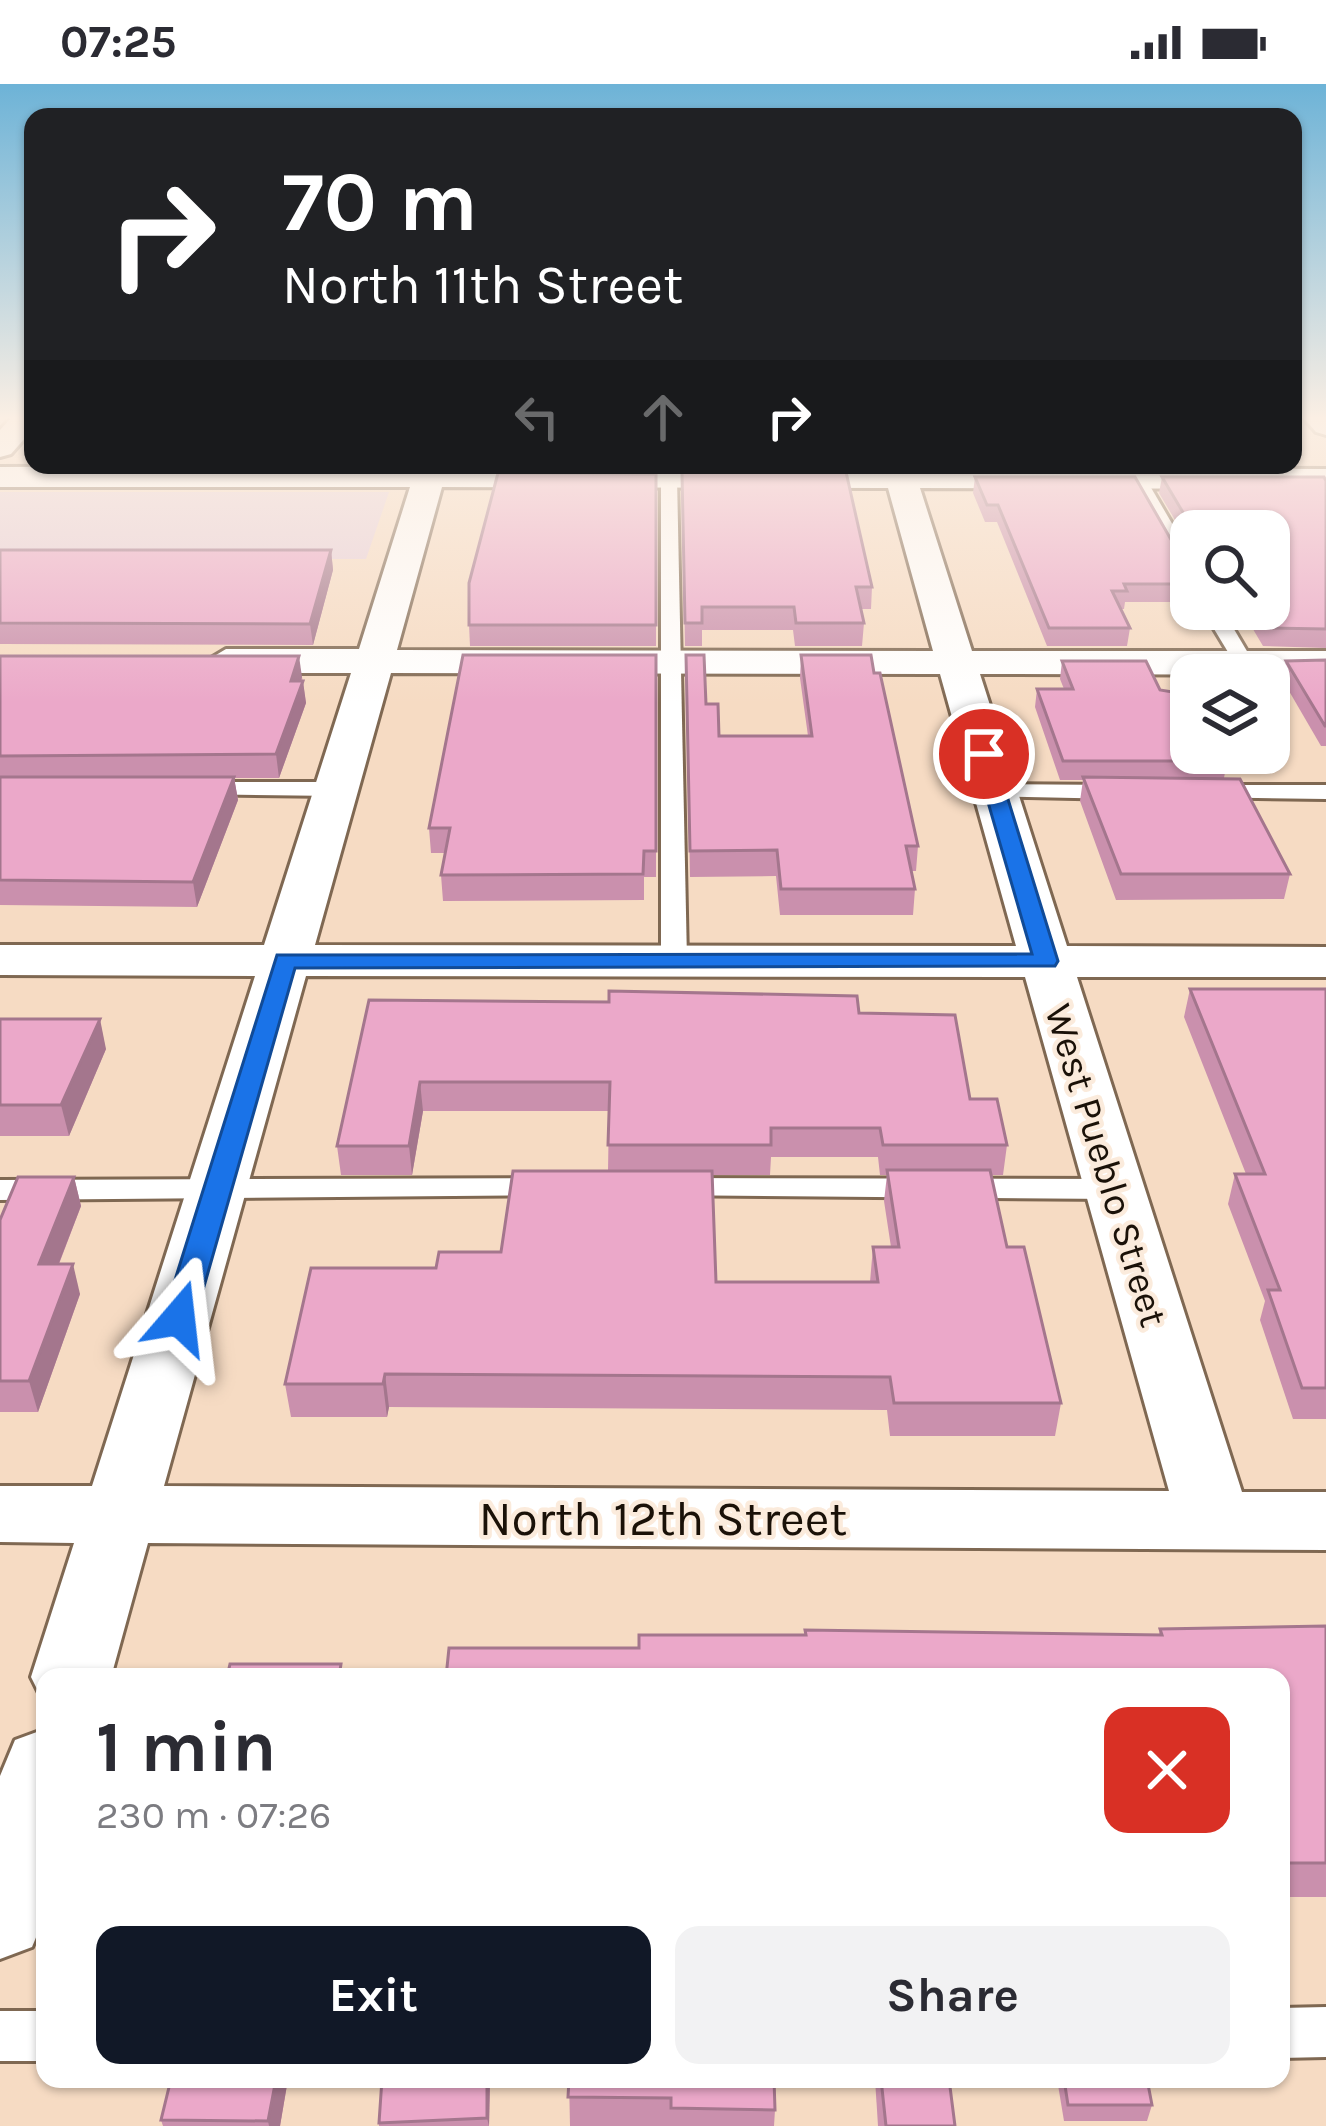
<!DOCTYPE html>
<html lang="en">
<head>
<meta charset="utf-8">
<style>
	:root { --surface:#fff; --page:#f2f2f3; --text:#2b2b33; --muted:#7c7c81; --accent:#111827 }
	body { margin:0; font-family:Karla,sans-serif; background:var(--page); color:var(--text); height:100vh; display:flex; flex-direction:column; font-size:45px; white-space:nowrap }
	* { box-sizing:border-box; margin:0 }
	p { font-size:39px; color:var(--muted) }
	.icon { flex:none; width:66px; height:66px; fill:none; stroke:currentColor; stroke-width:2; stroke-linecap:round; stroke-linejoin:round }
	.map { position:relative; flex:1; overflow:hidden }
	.drawer { position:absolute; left:36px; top:1584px; width:1254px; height:420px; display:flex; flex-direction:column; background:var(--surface); border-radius:24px; box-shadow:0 3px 9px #0004 }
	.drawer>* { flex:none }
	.guide { position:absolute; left:24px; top:24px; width:1278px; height:366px; border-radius:24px; box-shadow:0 3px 9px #0004; background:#202124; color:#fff; overflow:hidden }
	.tools { position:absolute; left:1170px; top:426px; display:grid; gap:24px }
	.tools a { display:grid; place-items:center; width:120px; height:120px; border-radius:24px; background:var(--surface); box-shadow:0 3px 9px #0004; font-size:60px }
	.pin { position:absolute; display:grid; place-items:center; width:102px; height:102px; color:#fff; margin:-51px; border:6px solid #fff; border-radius:50%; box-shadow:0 3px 12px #0007 }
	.me { position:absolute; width:132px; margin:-66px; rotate:17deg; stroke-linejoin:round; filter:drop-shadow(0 0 9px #0008) }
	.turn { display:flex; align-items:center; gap:42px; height:252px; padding:0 60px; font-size:54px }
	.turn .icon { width:156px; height:156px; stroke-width:2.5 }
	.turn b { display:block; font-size:84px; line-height:102px }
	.lanes { display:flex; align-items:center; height:114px; padding:0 60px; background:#0003; justify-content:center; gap:60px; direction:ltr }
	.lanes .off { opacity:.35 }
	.round { display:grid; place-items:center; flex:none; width:126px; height:126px; border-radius:24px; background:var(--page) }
	.summary { display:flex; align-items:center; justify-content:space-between; height:204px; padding:0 60px }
	h1 { font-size:72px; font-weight:700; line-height:90px }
	.button { display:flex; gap:24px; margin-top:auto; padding:24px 60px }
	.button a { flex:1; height:138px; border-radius:24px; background:var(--accent); color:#fff; font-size:48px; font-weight:700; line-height:138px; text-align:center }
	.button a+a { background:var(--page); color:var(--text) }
	.status { display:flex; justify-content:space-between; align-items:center; height:84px; padding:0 60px; background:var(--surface); direction:ltr }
	.status svg { height:33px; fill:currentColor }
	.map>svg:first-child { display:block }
	.education { fill:#e7cfda }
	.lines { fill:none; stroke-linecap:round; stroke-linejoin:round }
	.lane-casing { stroke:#7f6852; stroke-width:6 }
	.street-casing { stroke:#7f6852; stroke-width:6 }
	.lane { fill:#fff; fill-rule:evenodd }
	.street { fill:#fff; fill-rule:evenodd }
	.wall { fill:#ca90ad; fill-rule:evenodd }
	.shaded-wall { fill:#a4768d }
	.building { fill:#eba8c9; stroke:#a4768d; stroke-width:3 }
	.route { fill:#1a73e8; stroke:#114b97; stroke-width:3 }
	.labels { text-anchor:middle; stroke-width:9; stroke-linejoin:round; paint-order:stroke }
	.street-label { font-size:39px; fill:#1a1108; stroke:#fbebdc }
	.near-street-label { font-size:48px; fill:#1a1108; stroke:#fbebdc }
</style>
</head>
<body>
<div class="status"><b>07:25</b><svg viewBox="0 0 49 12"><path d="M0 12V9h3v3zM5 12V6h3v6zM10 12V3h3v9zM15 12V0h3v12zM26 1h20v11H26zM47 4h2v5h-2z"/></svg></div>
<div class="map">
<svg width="1326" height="2042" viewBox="0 0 1326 2042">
	<rect width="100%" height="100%" fill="#f6dbc3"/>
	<polygon class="education" points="0,408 389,408 366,475 0,475"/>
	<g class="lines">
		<g class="lane-casing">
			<g id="lane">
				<polygon points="669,389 677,394 687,877 674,885 661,877 661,394"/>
				<polygon points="1131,390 1143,390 1191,472 1191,494 1182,488 1129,394"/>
				<polygon points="1202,525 1222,525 1254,579 1251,583 1237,583"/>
				<polygon points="198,698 336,698 348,705 336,712 190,710 186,705"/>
				<polygon points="995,700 1121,701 1133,708 1121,715 987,712 987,702"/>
				<polygon points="1205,701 1326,701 1326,715 1197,713 1193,708"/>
				<polygon points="552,1094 563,1097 568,1104 563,1111 0,1116 0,1096"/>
				<polygon points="672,1094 1114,1095 1130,1105 1114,1115 661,1111 656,1104 661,1097"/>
				<polygon points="1326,1923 1326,1973 1281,1974 1281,1924"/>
				<rect x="0" y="1927" width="45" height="50"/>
			</g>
		</g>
		<g class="street-casing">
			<g id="street">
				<polygon points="12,333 33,333 33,345 11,370 0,373 0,346"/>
				<polygon points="1303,333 1326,333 1326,351 1316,348"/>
				<path d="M 417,381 L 1326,385 L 1326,405 L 920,404 L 972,567 L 1326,567 L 1326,591 L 980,590 L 1067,862 L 1326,863 L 1326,893 L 1077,893 L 1242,1408 L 1326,1408 L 1326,1466 L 148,1459 L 111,1593 L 45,1593 L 43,1617 L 31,1593 L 74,1459 L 0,1458 L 0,1402 L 92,1402 L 255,892 L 0,891 L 0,861 L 264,861 L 351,589 L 226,589 L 206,577 L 226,565 L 359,565 L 410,403 L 0,403 L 0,383 ZM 442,403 L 888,404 L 933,567 L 397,566 ZM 391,589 L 940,590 L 1016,862 L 315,861 ZM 306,892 L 1025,893 L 1169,1407 L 164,1402 Z"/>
				<polygon points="45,1645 45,1832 32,1863 0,1875 0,1692 15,1656"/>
			</g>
		</g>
		<use href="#lane" class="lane"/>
		<use href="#street" class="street"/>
	</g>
	<g class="wall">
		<polygon points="1293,352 1300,361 1296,380 1293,380"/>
		<polygon points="682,388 872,503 871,525 861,525 864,539 862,562 795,562 793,546 702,546 702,562 685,562"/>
		<polygon points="656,390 656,562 470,562 469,541"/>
		<polygon points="975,393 1181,473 1191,479 1191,518 1125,518 1124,525 1121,525 1130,544 1127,562 1047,562 997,438 985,438 973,409"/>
		<polygon points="1162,393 1326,397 1326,564 1263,562 1241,525 1230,525 1269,525 1269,447 1191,447 1191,463 1159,409"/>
		<polygon points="0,466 331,466 333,486 313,561 0,560"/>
		<polygon points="656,571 656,793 644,793 644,816 443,817 441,791 445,769 431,769 429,744"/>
		<polygon points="686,571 719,652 808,652 800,594 801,571 918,762 916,787 911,787 915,805 913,831 780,831 776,792 690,793"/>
		<polygon points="0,572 302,593 306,619 279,694 234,694 238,716 197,823 0,821"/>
		<polygon points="1326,576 1326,662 1321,662 1282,595 1286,577"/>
		<polygon points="1062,577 1160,606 1227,677 1224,694 1290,790 1284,815 1116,816 1080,717 1083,696 1060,696 1035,623 1037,605 1064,605 1060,595"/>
		<polygon points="1190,905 1326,905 1326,1335 1293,1335 1260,1236 1265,1217 1228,1120 1235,1090 1246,1090 1184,933"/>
		<path d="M 369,916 L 859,929 L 970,1015 L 1007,1061 L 1003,1091 L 991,1091 L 1007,1163 L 1061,1319 L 1055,1352 L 890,1352 L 887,1326 L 389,1323 L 387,1333 L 291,1333 L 285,1300 L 436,1184 L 501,1168 L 608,1087 L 609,1027 L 423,1027 L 412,1091 L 341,1091 L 337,1062 ZM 771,1073 L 878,1073 L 880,1091 L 887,1091 L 884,1117 L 891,1163 L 873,1163 L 870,1198 L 716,1198 L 712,1091 L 770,1091 Z"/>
		<polygon points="0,935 106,965 69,1052 0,1052"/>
		<polygon points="74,1093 81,1122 59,1180 80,1210 38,1328 0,1328 0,1136"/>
		<polygon points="1326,1542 1326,1813 1281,1813 1281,1593 639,1564 1159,1551 1160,1545"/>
		<polygon points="288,1995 280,2042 163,2042 161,2036"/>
		<polygon points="490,1995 489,2042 379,2042 379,2039"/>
		<polygon points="569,1995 775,2026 774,2042 570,2042"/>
		<polygon points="875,1995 949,1995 955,2042 878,2042"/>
		<polygon points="1057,1995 1147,1995 1152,2021 1147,2037 1064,2037"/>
	</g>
	<g class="shaded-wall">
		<polygon points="331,466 333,486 313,561 310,540"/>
		<polygon points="299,572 302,593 294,619 291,597"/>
		<polygon points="303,597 306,619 279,694 276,670"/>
		<polygon points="234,693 238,716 197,823 193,798"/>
		<polygon points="100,935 106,965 69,1052 61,1021"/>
		<polygon points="420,998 423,1027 412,1091 409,1062"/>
		<polygon points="74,1093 81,1122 47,1210 39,1180"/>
		<polygon points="73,1180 80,1210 38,1328 29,1297"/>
		<polygon points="385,1290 389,1323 387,1333 383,1300"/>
		<polygon points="276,1995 288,1995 280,2042 269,2042 268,2037"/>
		<polygon points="487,1995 490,1995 489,2042 487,2034"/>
	</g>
	<g class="building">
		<polygon points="682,388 846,388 872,503 856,503 864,539 796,539 794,523 702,523 702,539 685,539"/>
		<polygon points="498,389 656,390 656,541 469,541 469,499"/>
		<polygon points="975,393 1135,393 1181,473 1191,479 1191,500 1124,500 1127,507 1112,507 1130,544 1049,544 998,421 987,421"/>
		<polygon points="1162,393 1324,393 1326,397 1326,545 1267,544 1255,525 1269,525 1269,447 1194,447"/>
		<polygon points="0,466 331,466 310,540 0,539"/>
		<polygon points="463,571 656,571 656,767 644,767 643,790 441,791 450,744 429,744"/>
		<polygon points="686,571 704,571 706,620 718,620 719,652 812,652 801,571 871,571 874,589 880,589 918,762 906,762 915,805 781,805 777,766 690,767"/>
		<polygon points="0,572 299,572 291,597 303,597 276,670 0,672"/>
		<polygon points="1326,576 1326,642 1325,642 1286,577"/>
		<polygon points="1062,577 1146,577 1160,606 1191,611 1191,669 1222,669 1227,677 1063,677 1037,605 1073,605"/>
		<polygon points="0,693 234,693 193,798 0,796"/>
		<polygon points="1083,693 1240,695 1290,790 1121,790"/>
		<polygon points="1190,905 1326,905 1326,1304 1302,1304 1268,1206 1280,1206 1235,1090 1265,1090"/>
		<polygon points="609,907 857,912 859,929 955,931 970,1015 997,1015 1007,1061 883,1061 880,1044 771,1044 771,1061 608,1061 610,998 420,998 409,1062 337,1062 369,916 609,918"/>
		<polygon points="0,935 100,935 61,1021 0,1021"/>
		<polygon points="887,1086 990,1086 1007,1163 1024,1163 1061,1319 894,1319 890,1293 385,1290 383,1300 285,1300 311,1184 436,1184 439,1168 501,1168 513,1087 712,1087 716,1198 878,1198 873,1163 899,1163"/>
		<polygon points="18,1093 74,1093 39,1180 73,1180 29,1297 0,1297 0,1136"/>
		<polygon points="1326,1542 1326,1779 1281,1779 1281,1593 446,1593 449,1564 639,1564 639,1551 806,1551 805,1546 1162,1551 1160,1545"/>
		<polygon points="230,1580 341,1580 339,1593 227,1593"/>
		<polygon points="171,1995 276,1995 268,2037 161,2036"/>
		<polygon points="382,1995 487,1995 487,2034 379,2039"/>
		<polygon points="569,1995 774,1995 775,2026 671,2024 671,2014 568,2013"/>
		<polygon points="881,1995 949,1995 955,2042 886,2042"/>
		<polygon points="1064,1995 1147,1995 1152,2021 1068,2021"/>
	</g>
	<linearGradient id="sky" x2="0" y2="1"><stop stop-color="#6db3d7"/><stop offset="0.54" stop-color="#fbefe4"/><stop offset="1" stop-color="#fbefe4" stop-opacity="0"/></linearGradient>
	<rect width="1326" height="619" fill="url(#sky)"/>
	<polygon class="route" points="984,664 994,670 1058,877 1055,882 295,884 195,1234 179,1245 168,1242 163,1234 277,871 1032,870 974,670"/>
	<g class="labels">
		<g class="street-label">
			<text transform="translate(1107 1081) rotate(73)" y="14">West Pueblo Street</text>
		</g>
		<g class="near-street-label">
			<text x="663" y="1451">North 12th Street</text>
		</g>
	</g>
</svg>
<div class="tools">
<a><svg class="icon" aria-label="search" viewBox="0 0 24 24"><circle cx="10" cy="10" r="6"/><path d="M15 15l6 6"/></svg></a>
<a><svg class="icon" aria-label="layers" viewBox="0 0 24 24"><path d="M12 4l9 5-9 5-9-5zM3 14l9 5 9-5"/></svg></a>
</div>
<div class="pin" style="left:984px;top:670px;background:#d93025"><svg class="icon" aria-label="arrive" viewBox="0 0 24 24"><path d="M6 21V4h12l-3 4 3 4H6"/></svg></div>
<svg class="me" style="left:179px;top:1234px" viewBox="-20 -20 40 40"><path d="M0-17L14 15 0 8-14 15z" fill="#1a73e8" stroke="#fff" stroke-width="4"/></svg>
<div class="guide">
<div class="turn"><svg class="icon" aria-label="right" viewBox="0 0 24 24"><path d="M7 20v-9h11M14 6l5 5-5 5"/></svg><div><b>70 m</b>North 11th Street</div></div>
<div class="lanes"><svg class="icon off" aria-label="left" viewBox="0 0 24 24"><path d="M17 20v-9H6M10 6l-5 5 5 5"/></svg><svg class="icon off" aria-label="ahead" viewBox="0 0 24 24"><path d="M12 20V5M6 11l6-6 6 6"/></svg><svg class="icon" aria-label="right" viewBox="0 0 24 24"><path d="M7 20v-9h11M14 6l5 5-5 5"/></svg></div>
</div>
<section class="drawer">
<div class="summary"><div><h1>1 min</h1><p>230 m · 07:26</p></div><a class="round" style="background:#d93025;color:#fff"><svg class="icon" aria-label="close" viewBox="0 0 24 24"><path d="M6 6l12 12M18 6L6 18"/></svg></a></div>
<div class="button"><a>Exit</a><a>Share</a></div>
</section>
</div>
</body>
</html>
